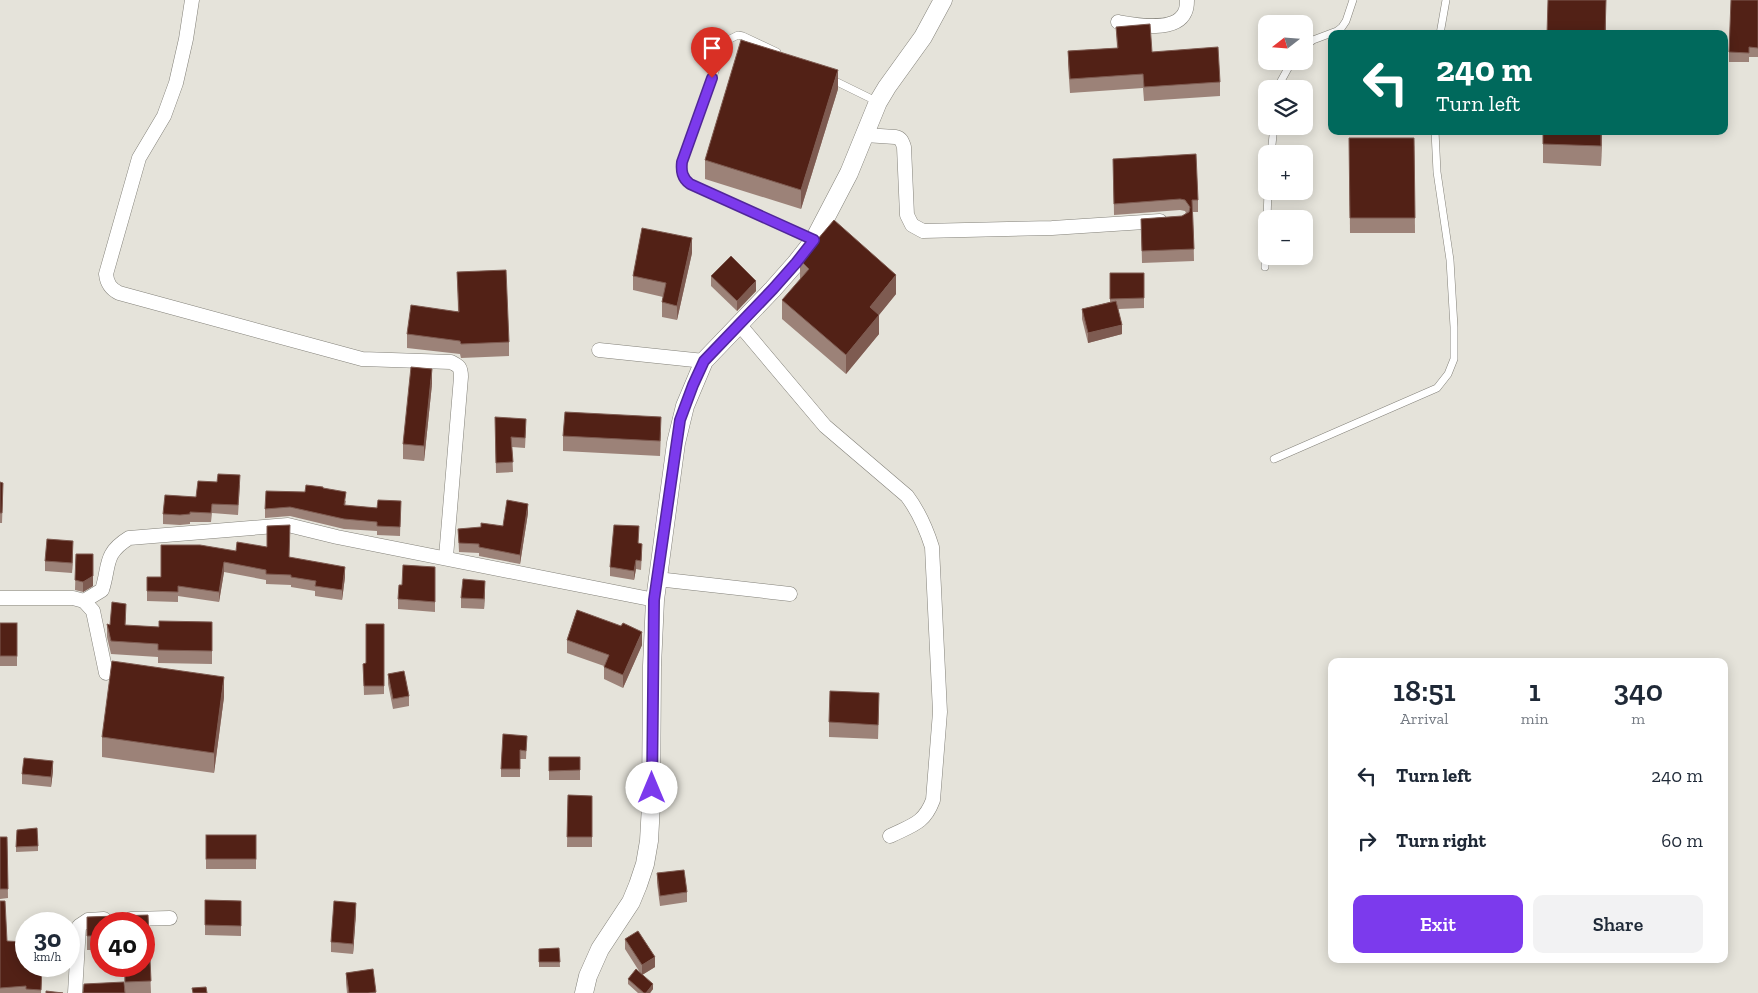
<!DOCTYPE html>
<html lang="en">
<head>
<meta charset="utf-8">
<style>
	:root { --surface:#fff; --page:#f2f2f3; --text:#1f2937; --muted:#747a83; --accent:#7c3aed }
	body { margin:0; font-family:"Zilla Slab",serif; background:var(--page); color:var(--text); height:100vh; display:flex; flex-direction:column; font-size:19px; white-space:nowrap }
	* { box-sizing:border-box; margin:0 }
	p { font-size:16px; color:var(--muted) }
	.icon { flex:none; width:28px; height:28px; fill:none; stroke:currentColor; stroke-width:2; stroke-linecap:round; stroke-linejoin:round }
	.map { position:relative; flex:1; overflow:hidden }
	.details { position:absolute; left:1328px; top:658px; width:400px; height:305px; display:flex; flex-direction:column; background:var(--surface); border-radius:10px; box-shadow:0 2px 12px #0003 }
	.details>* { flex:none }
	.guide { position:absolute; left:1328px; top:30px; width:400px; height:105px; border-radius:10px; box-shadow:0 2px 12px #0003; background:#00695c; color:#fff; overflow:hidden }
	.needle { width:32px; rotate:253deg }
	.fabs { position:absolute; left:1258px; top:15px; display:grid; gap:10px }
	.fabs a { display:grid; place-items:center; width:55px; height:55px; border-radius:10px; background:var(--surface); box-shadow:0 2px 12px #0003; font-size:25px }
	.speed { position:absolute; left:15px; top:912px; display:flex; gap:10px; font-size:25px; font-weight:700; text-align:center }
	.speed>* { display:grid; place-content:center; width:65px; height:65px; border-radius:50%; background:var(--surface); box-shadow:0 2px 12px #0003; line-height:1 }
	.speed small { font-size:12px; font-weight:400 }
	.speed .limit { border:8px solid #d22; background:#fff; color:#111 }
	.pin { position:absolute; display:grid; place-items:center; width:42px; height:42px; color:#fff; margin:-51px -21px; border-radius:50% 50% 50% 0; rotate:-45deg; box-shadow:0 0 5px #0007 }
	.pin .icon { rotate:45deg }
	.me { position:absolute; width:55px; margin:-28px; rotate:0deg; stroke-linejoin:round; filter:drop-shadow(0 0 4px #0008) }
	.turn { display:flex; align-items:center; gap:18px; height:105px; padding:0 25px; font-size:22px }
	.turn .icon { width:65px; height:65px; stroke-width:2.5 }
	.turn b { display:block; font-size:35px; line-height:42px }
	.eta { display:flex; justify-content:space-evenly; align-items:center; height:85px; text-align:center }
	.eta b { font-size:30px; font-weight:600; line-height:35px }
	.cta { display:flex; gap:10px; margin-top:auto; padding:10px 25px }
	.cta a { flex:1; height:58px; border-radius:10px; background:var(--accent); color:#fff; font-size:20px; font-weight:600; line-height:58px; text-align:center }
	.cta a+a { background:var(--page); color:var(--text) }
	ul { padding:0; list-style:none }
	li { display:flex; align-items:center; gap:15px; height:65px; padding:0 25px }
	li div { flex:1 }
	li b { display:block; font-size:19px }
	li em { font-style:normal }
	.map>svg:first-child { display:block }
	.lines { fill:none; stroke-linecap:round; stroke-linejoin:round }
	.service-casing { stroke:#838179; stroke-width:8 }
	.minor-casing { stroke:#838179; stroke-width:15 }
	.tertiary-casing { stroke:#838179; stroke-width:19 }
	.service { stroke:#fff; stroke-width:7 }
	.minor { stroke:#fff; stroke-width:14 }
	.tertiary { stroke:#fff; stroke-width:18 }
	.wall { fill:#9c8278 }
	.shaded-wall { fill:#7e5b51 }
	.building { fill:#522116; stroke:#7e5b51 }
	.route-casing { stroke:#51269a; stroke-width:12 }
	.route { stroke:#7c3aed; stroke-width:9 }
</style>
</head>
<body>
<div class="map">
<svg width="1758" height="993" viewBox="0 0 1758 993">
	<rect width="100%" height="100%" fill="#e5e3da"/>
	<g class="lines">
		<g class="service-casing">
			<g id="service">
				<polyline points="1440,34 1446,0"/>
				<polyline points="1304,47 1313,40 1337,31 1342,27 1346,21 1353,0"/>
				<path d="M 777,52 L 743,36 L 738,35 L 726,41 L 682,162 C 681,171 682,178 689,184 L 814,240"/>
				<polyline points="831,79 878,102"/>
				<polyline points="1280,89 1281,81 1292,61"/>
				<polyline points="1271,154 1274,126"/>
				<polyline points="1267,219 1268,191"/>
				<polyline points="1265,267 1266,229"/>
				<polyline points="1274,459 1437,388 1448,374 1454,359 1454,327 1450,260 1437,172 1435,131"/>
			</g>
		</g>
		<g class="minor-casing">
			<g id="minor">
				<path d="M 192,0 L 186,39 L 176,83 L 164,116 L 139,158 L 106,274 C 107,284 111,289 119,293 L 362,359 L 451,362 C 459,366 461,367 461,377 L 446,557"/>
				<path d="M 1118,22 C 1135,25 1176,33 1185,12 C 1187,8 1187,4 1187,0"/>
				<path d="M 865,135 L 895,137 C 901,138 902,141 904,147 L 907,215 L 912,225 L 923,231 L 1052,228 L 1160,221"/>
				<path d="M 739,324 L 825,426 L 907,496 C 919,512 926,528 932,547 L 940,712 L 933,800 C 924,824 912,825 890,836"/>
				<polyline points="599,350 704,361"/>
				<polyline points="657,579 790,594"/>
				<polyline points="0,598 73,598 84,601 93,611 106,673"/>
				<path d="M 84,601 L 102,590 C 110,566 103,554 129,538 L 288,525 L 337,537 L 655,600"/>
				<polyline points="131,919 170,918"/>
				<polyline points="75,993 79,926 88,920 104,919"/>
			</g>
		</g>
		<g class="tertiary-casing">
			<polyline id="tertiary" points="584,993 588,976 600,949 631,902 638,885 645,864 649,841 651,805 652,666 655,600 676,443 685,406 704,361 773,289 796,263 814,240 849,173 878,102 887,87 923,37 943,0"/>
		</g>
		<use href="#service" class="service"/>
		<use href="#minor" class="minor"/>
		<use href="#tertiary" class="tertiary"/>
	</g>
	<g class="wall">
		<polygon points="1758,0 1758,57 1749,57 1749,62 1729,62 1729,52"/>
		<polygon points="1116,27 1152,52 1220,82 1220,96 1144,101 1143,88 1070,93 1068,65 1068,51 1117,48"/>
		<polygon points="838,89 801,209 705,179 705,160"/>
		<polygon points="1602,131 1601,166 1543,163 1543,144"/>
		<polygon points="1349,138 1414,138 1415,233 1350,233"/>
		<polygon points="1113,159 1198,200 1198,212 1193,212 1194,261 1142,263 1141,219 1182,216 1186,213 1185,211 1180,210 1114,215"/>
		<polygon points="692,253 677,320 662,317 662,302 663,297 633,290 633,276"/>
		<polygon points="800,260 896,294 879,315 879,334 846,374 782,319 782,300 800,280"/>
		<polygon points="457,272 509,342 509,356 461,358 460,354 407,348 407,334 458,311"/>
		<polygon points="1110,273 1144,273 1144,308 1118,309 1122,334 1088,343 1082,319 1082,309 1110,302"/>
		<polygon points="711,276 756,291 737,311 711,286"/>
		<polygon points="432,384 424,461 403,459 403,444"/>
		<polygon points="495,417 526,429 525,448 512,447 513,472 496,473"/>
		<polygon points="661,432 660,456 563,451 563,436"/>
		<polygon points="0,482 3,493 2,523 0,523"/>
		<polygon points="240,485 238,515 212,513 211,522 190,522 190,524 180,525 163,524 163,514 196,497"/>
		<polygon points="323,488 346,501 345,506 377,508 401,501 400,536 377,535 377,531 344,529 290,516 265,518 265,509 305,492"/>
		<polygon points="528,513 520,564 479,556 479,553 459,552 458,529 503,526"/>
		<polygon points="638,543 642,553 641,570 636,569 634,580 610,576 610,567"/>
		<polygon points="73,551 72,573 45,571 45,561"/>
		<polygon points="236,551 289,557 345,577 342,600 315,596 315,591 291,587 291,585 266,584 266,580 224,572 219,602 178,596 178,602 147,601 147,577 161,577"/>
		<polygon points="76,554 93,586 83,592 75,590"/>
		<polygon points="435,567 435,612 398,609 398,599"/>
		<polygon points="485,591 484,609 461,608 461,598"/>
		<polygon points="126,617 125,626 159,627 212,622 212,664 158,663 158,657 111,654 107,637 107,624 110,625"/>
		<rect x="0" y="623" width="17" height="43"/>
		<polygon points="384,624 384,694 364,695 363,664 366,663"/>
		<polygon points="567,640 642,645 623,688 604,679 604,666 567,653"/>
		<polygon points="388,674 409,696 409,706 393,709 388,684"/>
		<polygon points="224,697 214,773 102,757 102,737"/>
		<polygon points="879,708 878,739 829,737 829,722"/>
		<polygon points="527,736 526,759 520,759 520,777 501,777 501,769"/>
		<rect x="549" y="757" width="31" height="23"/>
		<polygon points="53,771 51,787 22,784 22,774"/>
		<polygon points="568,795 592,796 592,847 567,847"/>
		<rect x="206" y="835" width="50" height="34"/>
		<polygon points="0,837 7,837 8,898 0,899"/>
		<polygon points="38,846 38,851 16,852 16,847"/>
		<polygon points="657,873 687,892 687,902 660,906 657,883"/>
		<polygon points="205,900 241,901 241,936 205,935"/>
		<polygon points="0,901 7,941 25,947 26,966 47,966 47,973 42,974 41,993 0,993"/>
		<polygon points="356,913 353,954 331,952 331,942"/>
		<polygon points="148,915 151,993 125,993 124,966 144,966 144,924 101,924 101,950 87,950 87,917"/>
		<polygon points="625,939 655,967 642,975 653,989 650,993 638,993 628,984 628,979 641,974 625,949"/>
		<polygon points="559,948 560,967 539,967 539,949"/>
		<polygon points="373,969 376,993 347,993 346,983 346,973"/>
	</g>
	<g class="shaded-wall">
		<polygon points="1606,0 1606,34 1605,34"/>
		<polygon points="838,70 838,89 801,209 801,190"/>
		<polygon points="1601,131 1602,131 1601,166"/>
		<polygon points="692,238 692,253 677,320 677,306"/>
		<polygon points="896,275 896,294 870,326 870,307"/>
		<polygon points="756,281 756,291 737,311 737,301"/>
		<polygon points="879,315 879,334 846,374 846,355"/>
		<polygon points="1122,325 1122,334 1088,343 1088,333"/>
		<polygon points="432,369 432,384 424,461 424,446"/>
		<polygon points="528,504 528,513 520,564 520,555"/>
		<polygon points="73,541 73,551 72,573 72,563"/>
		<polygon points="93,554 93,586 83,592 83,582"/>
		<polygon points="636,560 636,569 634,580 634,571"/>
		<polygon points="224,562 224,572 219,602 219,592"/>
		<polygon points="345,567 345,577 342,600 342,590"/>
		<polygon points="485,581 485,591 484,609 484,599"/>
		<polygon points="642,632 642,645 623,688 623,675"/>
		<polygon points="224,677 224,697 214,773 214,753"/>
		<polygon points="53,761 53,771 51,787 51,777"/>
		<polygon points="356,903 356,913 353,954 353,944"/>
		<polygon points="655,957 655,967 642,975 642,965"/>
		<polygon points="653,984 653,989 650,993 646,993"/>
	</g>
	<g class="building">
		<polygon points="1548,0 1606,0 1605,34 1547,34"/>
		<polygon points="1731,0 1758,0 1758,48 1749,47 1749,53 1729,52"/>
		<polygon points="1150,24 1152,52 1218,47 1220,82 1144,87 1143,74 1070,79 1068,51 1118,48 1116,27"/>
		<polygon points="741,40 838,70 801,190 705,160"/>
		<polygon points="1543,131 1601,131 1601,146 1543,144"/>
		<polygon points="1349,138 1414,138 1415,218 1350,218"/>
		<polygon points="1196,154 1198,200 1192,200 1194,249 1142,251 1141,219 1182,216 1189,212 1190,207 1185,200 1180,199 1114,204 1113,159"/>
		<polygon points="834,220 896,275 870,307 879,315 846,355 782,300 809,269 800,260"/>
		<polygon points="642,228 692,238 677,306 662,302 666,283 633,276"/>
		<polygon points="731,256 756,281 737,301 711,276"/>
		<polygon points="506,270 509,342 461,344 460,341 407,334 411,305 459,312 457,272"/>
		<polygon points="1110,273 1144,273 1144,298 1110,299"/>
		<polygon points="1116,301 1122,325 1088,333 1082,309"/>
		<polygon points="411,367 432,369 424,446 403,444"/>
		<polygon points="565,412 661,417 660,441 563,436"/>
		<polygon points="495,417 526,419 525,438 511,437 513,462 496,463"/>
		<polygon points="218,474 240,475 238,505 212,504 211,513 190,512 190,514 180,515 163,514 165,495 196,497 198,481 217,482"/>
		<polygon points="0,482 3,483 2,513 0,513"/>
		<polygon points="306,485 323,487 323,488 346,492 344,505 377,508 378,500 401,501 400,527 377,526 377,522 344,519 290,507 265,509 266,491 305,492"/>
		<polygon points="507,500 528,504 520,555 479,547 479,544 459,543 458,529 481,527 481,523 503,526"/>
		<polygon points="290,525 289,557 345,567 342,590 315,586 316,581 291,577 291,575 266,574 266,570 224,562 219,592 178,586 178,592 147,591 147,577 161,577 161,545 200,545 236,551 237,542 267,547 267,526"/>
		<polygon points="614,525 639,526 638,543 642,544 641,561 636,560 634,571 610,567"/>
		<polygon points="47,539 73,541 72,563 45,561"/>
		<polygon points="76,554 93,554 93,576 83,582 75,580"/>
		<polygon points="403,565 435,567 435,602 398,599 399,585 402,585"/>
		<polygon points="463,579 485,581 484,599 461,598"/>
		<polygon points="112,602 126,604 125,625 159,627 159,621 212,622 212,651 158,650 158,644 111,641 107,624 110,625"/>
		<polygon points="577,610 621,626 623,623 642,632 623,675 604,667 609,655 567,640"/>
		<rect x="0" y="623" width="17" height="33"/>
		<polygon points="366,624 384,624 384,686 364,686 363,664 366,663"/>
		<polygon points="112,661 224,677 214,753 102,737"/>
		<polygon points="404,671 409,696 393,699 388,674"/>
		<polygon points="830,691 879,693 878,725 829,722"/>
		<polygon points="503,734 527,736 526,751 520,750 520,769 501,769"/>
		<polygon points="549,757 580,757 580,770 549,771"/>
		<polygon points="24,758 53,761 51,777 22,774"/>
		<polygon points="568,795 592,796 592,837 567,837"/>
		<polygon points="37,828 38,846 16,847 17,830"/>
		<rect x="206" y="835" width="50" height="24"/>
		<polygon points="0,837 7,837 8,889 0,889"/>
		<polygon points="684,870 687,892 660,896 657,873"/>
		<polygon points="205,900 241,901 241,926 205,925"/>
		<polygon points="0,901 5,901 7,941 25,942 24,947 26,947 26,966 42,966 41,990 26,989 26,986 0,988"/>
		<polygon points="334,901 356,903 353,944 331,942"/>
		<polygon points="148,915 151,981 125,982 125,966 144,966 144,924 101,924 101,936 87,936 87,917"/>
		<polygon points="638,931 655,957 642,965 625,939"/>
		<polygon points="559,948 560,962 539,962 539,949"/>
		<polygon points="373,969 376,992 368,993 349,993 346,973"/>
		<polygon points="636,969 653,984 646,993 644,993 628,979"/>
		<polygon points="124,982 125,993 83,993 84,984"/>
		<polygon points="206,987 207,993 193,993 192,988"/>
		<polygon points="46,991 63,993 46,993"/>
	</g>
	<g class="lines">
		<g class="route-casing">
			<path id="route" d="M 652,788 L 654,600 L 680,420 L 693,385 L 704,361 L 773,289 L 796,263 L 814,240 L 690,184 C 682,178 681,171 682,162 L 712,78"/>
		</g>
		<use href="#route" class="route"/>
	</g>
</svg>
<div class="fabs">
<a><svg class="needle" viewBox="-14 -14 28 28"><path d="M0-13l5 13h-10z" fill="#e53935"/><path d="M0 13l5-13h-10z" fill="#747a83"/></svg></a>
<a><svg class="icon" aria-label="layers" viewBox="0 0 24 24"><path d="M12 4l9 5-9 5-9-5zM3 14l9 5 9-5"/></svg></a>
<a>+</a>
<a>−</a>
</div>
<div class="speed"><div>30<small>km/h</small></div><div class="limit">40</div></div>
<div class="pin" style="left:712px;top:78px;background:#d93025"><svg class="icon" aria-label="arrive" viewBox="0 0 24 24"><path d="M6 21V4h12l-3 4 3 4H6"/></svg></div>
<svg class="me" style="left:652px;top:788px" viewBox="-20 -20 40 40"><circle r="19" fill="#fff"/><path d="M0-13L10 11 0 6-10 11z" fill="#7c3aed"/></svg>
<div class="guide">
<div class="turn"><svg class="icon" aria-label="left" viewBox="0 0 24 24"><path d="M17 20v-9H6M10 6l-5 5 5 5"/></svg><div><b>240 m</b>Turn left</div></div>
</div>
<section class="details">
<div class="eta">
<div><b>18:51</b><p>Arrival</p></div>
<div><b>1</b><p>min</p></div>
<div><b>340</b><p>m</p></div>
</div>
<ul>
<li><svg class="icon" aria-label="left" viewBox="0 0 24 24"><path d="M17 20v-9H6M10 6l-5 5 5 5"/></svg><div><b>Turn left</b></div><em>240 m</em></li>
<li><svg class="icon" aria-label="right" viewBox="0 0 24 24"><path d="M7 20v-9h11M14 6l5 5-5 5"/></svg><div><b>Turn right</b></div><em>60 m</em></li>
</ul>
<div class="cta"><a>Exit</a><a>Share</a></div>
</section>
</div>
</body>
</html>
